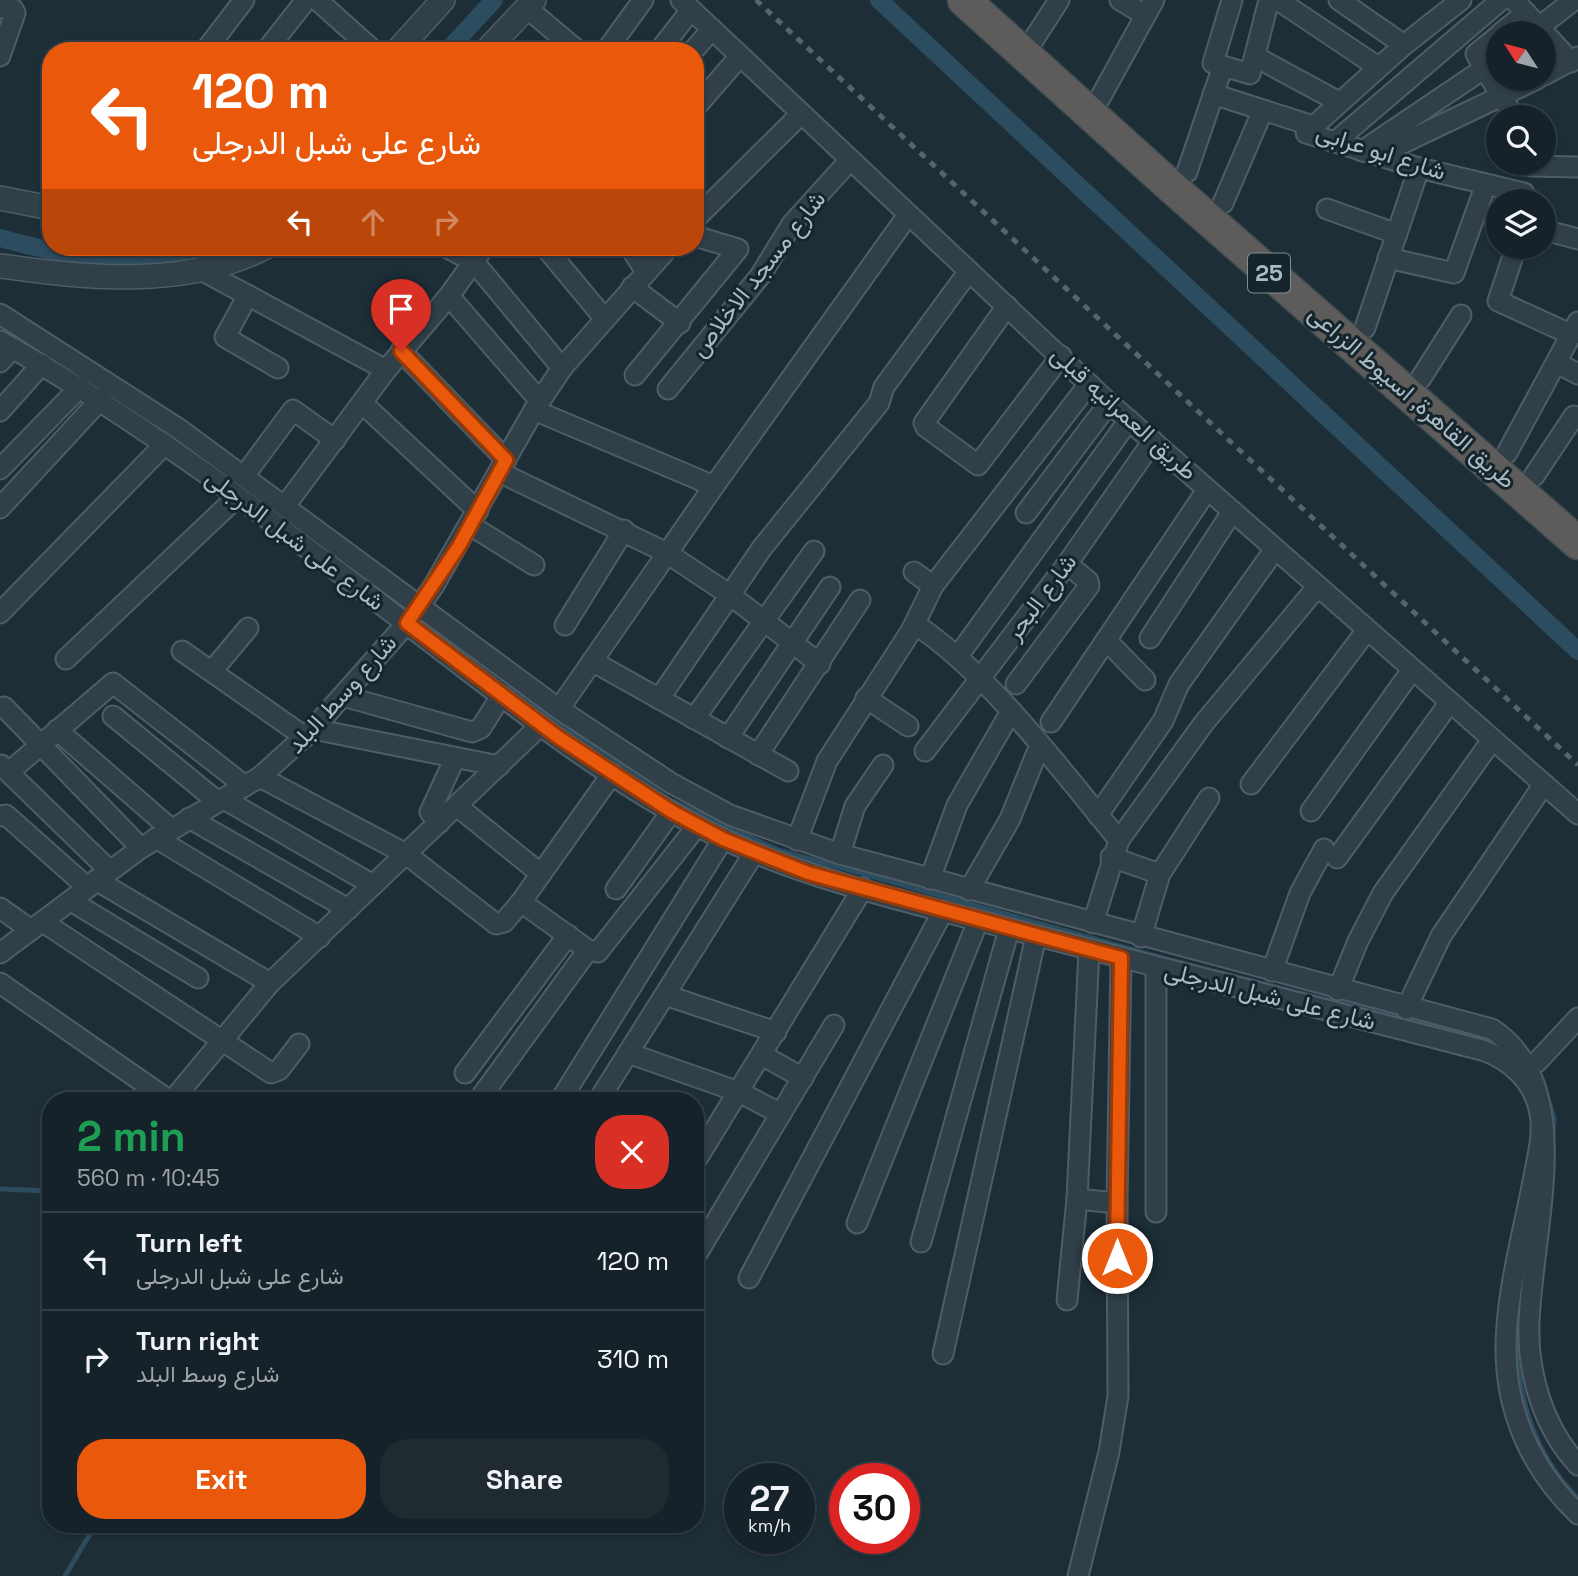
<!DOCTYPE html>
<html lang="en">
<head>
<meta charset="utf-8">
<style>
	:root { --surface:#162229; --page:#1f2a31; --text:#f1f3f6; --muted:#9ea4a8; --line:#353f46; --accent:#ea580c }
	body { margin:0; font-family:"Space Grotesk",Vazirmatn,sans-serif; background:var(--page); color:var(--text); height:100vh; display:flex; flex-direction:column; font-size:26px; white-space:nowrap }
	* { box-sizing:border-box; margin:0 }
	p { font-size:23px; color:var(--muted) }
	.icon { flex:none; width:38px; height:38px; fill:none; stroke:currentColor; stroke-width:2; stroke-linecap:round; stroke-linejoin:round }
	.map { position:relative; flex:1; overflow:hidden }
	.panel { position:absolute; left:42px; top:1092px; width:662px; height:441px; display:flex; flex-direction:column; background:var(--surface); border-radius:28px; box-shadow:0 2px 5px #0004,0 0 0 2px var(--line) }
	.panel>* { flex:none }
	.banner { position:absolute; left:42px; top:42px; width:662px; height:214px; border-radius:28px; box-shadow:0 2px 5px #0004,0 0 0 2px var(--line); background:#ea580c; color:#fff; overflow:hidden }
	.needle { width:46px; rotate:306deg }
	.tools { position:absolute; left:1486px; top:21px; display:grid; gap:14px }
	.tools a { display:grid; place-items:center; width:70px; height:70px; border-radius:50%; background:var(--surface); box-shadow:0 2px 5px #0004,0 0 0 2px var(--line); font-size:35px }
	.speed { position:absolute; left:724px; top:1463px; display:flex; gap:14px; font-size:35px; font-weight:700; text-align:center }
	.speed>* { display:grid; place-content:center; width:91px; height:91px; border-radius:50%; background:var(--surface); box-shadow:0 2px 5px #0004,0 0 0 2px var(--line); line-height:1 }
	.speed small { font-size:18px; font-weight:400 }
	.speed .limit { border:10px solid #d22; background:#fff; color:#111 }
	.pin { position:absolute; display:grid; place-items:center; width:60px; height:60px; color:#fff; margin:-72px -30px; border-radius:50% 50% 50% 0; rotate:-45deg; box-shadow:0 0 7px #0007 }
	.pin .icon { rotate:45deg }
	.me { position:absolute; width:77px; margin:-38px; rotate:0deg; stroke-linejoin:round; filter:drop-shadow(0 0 5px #0008) }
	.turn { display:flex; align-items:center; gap:24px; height:147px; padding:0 35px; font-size:32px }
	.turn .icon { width:91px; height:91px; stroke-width:2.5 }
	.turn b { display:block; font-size:49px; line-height:60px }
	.lanes { display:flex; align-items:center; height:66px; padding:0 35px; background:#0003; justify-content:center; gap:35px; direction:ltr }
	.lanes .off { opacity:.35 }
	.round { display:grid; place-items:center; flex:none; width:74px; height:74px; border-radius:28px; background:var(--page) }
	.headline { display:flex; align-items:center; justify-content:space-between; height:119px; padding:0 35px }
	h1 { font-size:42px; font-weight:600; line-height:52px; color:#1e9e55 }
	.button { display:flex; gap:14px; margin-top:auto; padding:14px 35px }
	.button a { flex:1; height:80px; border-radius:28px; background:var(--accent); color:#fff; font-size:28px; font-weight:600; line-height:80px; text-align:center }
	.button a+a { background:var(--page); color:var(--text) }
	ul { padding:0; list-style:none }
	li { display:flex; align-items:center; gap:21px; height:98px; padding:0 35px; border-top:2px solid var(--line) }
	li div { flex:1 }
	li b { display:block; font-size:26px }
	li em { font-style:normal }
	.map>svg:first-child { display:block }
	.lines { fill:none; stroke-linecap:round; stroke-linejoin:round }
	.stream { stroke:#2c4c5f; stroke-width:5 }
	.canal { stroke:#2c4c5f; stroke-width:18 }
	.minor-casing { stroke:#4e5d66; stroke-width:23 }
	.tertiary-casing { stroke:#4e5d66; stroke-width:26 }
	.trunk-casing { stroke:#3b4a52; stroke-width:35 }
	.minor { stroke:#303f48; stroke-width:19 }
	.tertiary { stroke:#303f48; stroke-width:23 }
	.trunk { stroke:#5e5c5a; stroke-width:32 }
	.rail { stroke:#526570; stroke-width:5; stroke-dasharray:7 7; stroke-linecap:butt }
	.route-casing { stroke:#983908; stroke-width:18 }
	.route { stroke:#ea580c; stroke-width:12 }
	.labels { text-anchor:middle; stroke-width:6; stroke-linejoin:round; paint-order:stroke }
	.shield { fill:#16242c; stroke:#7e8e97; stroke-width:2 }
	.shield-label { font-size:23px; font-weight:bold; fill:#aabbc5 }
	.street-label { font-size:24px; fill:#aabbc5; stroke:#16242c }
</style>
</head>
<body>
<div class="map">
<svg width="1578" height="1576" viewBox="0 0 1578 1576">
	<rect width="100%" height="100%" fill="#1d2e37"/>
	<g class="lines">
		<g class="stream">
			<polyline points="508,688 670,800 778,850 1166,959 1495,1042"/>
			<polyline points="1542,1081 1554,1118 1552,1150"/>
			<polyline points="0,1189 51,1191"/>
			<path d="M 1521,1311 C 1509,1375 1530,1452 1578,1498"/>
			<polyline points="65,1576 96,1524"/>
		</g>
		<g class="canal">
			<polyline points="879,0 1578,651"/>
			<polyline points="447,51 494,0"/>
			<path d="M 0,238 C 65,257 131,266 197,247"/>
		</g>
		<g class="minor-casing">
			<g id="minor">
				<polyline points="317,0 374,51"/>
				<polyline points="681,0 1109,403 1578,814"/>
				<polyline points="1120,0 1145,15"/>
				<polyline points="1232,0 1213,63 1250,74 1269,0"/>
				<polyline points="1278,0 1378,67"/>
				<polyline points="1339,0 1404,45"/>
				<polyline points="1461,0 1404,45 1306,133 1419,168 1524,193"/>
				<polyline points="1514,0 1571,62"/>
				<polyline points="0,8 13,9 15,13 0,56"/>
				<polyline points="527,8 578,51"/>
				<polyline points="1539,27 1574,0"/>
				<polyline points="1501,33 1526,13"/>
				<polyline points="1498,36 1476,54 1514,117"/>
				<polyline points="1034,39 1059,0"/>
				<polyline points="205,51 244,0"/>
				<polyline points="266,51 306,0"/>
				<polyline points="606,51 643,0"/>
				<polyline points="659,51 691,10"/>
				<polyline points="693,51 712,29"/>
				<polyline points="1256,57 1339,102"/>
				<polyline points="1544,75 1578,57"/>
				<polyline points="1213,94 1313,126"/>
				<polyline points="1100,98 1154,0"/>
				<polyline points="695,108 740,56"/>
				<polyline points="1335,142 1501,0"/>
				<polyline points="1362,151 1485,68"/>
				<polyline points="1378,155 1537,79"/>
				<polyline points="1531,166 1578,167"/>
				<polyline points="1187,172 1223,66"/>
				<polyline points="1223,203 1263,110"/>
				<polyline points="1327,209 1397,234"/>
				<polyline points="695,219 801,114"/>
				<polyline points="1544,230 1578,239"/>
				<polyline points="446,247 474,262 562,368"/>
				<polyline points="545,247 604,318"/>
				<polyline points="630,247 646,272"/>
				<polyline points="1516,247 1498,301 1572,335"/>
				<polyline points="1388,258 1454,273 1486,184"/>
				<polyline points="201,270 386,370"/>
				<polyline points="632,287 680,323"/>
				<polyline points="248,295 225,337 278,368"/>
				<polyline points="449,296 540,401"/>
				<polyline points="1007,306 924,423 926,427 978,465 1061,356"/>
				<path d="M 0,314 L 179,429 L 559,709 L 671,783 L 730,815 L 840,854 L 1492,1029 C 1578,1086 1533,1223 1529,1322 C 1527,1373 1543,1427 1578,1465"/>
				<polyline points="1365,328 1419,168"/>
				<path d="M 0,341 C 146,423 279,526 412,628 C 504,698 597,774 701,828 C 795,877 901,900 1003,927 C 1162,969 1322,1009 1482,1050 C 1511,1060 1534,1081 1540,1113 C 1544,1135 1537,1159 1533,1181 C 1523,1235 1506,1293 1506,1349 C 1506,1413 1532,1470 1578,1514"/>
				<polyline points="401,351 506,460"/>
				<polyline points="0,362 13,348"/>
				<polyline points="1557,363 1578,374"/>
				<polyline points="635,375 738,249 695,236"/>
				<polyline points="1421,378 1461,315"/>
				<polyline points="668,389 760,276 792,224 850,160"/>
				<polyline points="363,404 478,511"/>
				<polyline points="534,410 714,486"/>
				<polyline points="0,411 42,364"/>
				<polyline points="1507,453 1578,322"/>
				<polyline points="0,469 80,387"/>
				<polyline points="499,472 667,553 730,595 820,664"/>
				<polyline points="244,476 293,410 335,440"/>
				<polyline points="1534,476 1574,416"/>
				<polyline points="285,506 386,370 449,296 484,247"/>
				<polyline points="0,508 101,399"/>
				<polyline points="1026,513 1109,403"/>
				<polyline points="470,525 534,565"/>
				<polyline points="914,572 933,586"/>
				<polyline points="0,613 165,444"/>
				<path d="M 915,624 C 990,674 1061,770 1119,840"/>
				<polyline points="565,625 624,530"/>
				<polyline points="1150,638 1232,512"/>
				<polyline points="1107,641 1145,680"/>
				<polyline points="182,651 305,737"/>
				<polyline points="958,656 1129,420"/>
				<polyline points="66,659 237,497"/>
				<polyline points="592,661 788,771"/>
				<polyline points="212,671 248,628"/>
				<polyline points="1016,684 1089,586 1088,581 1067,564"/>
				<polyline points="343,696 472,732 481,728 501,696"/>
				<polyline points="866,698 908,726"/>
				<polyline points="659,699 762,548 879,403 884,387 969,271"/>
				<polyline points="4,707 141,848"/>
				<polyline points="559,709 714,486 908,215"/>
				<polyline points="113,716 218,802"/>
				<polyline points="694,719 814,551"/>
				<polyline points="1051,722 1207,490"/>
				<polyline points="313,729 499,766"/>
				<polyline points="57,730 171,829"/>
				<polyline points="728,738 830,587"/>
				<polyline points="925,751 1067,564 1153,441"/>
				<polyline points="758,755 860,600"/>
				<polyline points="1,765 109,870"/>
				<polyline points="9,772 113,683 245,786"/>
				<polyline points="260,777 406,854 496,924 504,922 521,902 612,774"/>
				<polyline points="1251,784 1367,630"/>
				<polyline points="224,799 373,885"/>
				<polyline points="457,806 541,874"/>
				<polyline points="1311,811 1412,670"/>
				<polyline points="1098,815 1163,721 1179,684 1275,549"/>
				<polyline points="0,816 6,815 87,887"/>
				<polyline points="189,818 348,909"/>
				<polyline points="439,823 430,812 455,758"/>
				<polyline points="156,838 320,937"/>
				<polyline points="797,840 827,761 911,631 933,586 1089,384"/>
				<polyline points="840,854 855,806 883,765"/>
				<polyline points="1111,857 1160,874"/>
				<polyline points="1337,858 1450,702"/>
				<polyline points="930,879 957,805 1010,713"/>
				<polyline points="96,880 270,983"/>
				<polyline points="616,889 671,812"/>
				<polyline points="969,890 1010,819 1040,745"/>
				<polyline points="71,901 198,978"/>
				<polyline points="521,902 588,950 598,952 697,826"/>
				<polyline points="0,908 31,930"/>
				<polyline points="43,922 271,1073 279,1070 299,1044"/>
				<polyline points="1093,923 1119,840 1204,723 1318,586"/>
				<polyline points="1141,937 1160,874 1209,798"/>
				<polyline points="0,953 141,848 260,777 313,729 407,623 433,587 534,410 562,368 669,247"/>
				<polyline points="1272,971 1300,893 1324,849"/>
				<polyline points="0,983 170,1101"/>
				<polyline points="1338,990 1358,941 1383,893 1492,740"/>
				<polyline points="665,995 776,1032"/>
				<polyline points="1406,1009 1441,936 1544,784"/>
				<polyline points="628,1053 739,1092 781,1114"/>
				<polyline points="762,1055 803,1078"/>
				<polyline points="1537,1062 1578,1018"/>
				<polyline points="465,1073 568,935"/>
				<polyline points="172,1101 270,983 541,725"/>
				<polyline points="478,1101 588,950"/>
				<polyline points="560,1101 723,839"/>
				<polyline points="598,1101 754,853"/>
				<polyline points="695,1162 863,888"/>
				<polyline points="1077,1199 1117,1203"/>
				<polyline points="1156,1212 1156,967"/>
				<polyline points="857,1223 978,921"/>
				<polyline points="921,1242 1009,929"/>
				<polyline points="695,1257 834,1025"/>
				<polyline points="749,1278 943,911"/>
				<polyline points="1067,1300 1077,1199 1089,950"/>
				<polyline points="943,1354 1036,936"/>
				<polyline points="1078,1576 1109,1452 1118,1396 1117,1203 1121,958"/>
			</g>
		</g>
		<g class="tertiary-casing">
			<g id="tertiary">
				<polyline points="397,51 443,0"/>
				<polyline points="486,51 534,0"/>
				<polyline points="0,198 51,208"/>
				<path d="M 0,266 C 87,278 185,289 266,247"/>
			</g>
		</g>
		<g class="trunk-casing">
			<polyline id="trunk" points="964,0 1176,191 1578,543"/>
		</g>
		<use href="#minor" class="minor"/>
		<use href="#tertiary" class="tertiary"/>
		<use href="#trunk" class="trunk"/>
		<polyline class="rail" points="756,0 1578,765"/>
	</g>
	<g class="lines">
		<g class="route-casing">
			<polyline id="route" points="401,351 506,460 459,546 407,623 558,737 671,811 723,839 808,873 1121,958 1117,1258"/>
		</g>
		<use href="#route" class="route"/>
	</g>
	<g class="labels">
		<rect class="shield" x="1248" y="253.5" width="42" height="39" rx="5"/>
		<g class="shield-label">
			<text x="1269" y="281">25</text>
		</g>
		<g class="street-label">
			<text transform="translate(1381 152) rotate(18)" y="8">شارع ابو عرابى</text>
			<text transform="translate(758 274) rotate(-52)" y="8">شارع مسجد الاخلاص</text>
			<text transform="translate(1412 397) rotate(41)" y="8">طريق القاهرة, اسيوط الزراعى</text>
			<text transform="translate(1124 413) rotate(42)" y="8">طريق العمرانيه قبلى</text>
			<text transform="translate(295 540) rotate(37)" y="8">شارع على شبل الدرجلى</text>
			<text transform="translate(1041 597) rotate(-53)" y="8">شارع البحر</text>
			<text transform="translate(342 694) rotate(-48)" y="8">شارع وسط البلد</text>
			<text transform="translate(1270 996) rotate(14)" y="8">شارع على شبل الدرجلى</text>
		</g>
	</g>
</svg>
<div class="tools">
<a><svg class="needle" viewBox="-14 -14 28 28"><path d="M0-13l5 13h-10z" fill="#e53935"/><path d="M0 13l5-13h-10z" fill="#9ea4a8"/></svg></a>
<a><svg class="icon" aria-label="search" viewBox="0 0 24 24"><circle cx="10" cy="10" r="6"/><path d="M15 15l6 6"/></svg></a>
<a><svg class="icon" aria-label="layers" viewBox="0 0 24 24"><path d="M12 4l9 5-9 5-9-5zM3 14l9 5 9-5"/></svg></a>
</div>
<div class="speed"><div>27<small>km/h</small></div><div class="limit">30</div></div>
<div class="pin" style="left:401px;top:351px;background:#d93025"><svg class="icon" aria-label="arrive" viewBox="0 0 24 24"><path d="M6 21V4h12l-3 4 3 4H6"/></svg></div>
<svg class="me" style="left:1117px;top:1258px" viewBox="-20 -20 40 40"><circle r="17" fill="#ea580c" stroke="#fff" stroke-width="3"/><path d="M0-11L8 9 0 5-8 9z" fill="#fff"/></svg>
<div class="banner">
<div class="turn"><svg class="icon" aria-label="left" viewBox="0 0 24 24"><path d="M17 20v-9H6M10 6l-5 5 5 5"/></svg><div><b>120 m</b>شارع على شبل الدرجلى</div></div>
<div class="lanes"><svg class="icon" aria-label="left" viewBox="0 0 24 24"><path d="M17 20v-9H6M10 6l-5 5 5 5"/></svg><svg class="icon off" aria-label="ahead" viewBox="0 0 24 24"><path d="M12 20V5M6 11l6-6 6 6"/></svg><svg class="icon off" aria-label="right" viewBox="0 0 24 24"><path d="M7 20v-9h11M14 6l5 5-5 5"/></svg></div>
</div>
<section class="panel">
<div class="headline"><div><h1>2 min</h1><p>560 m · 10:45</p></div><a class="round" style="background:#d93025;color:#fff"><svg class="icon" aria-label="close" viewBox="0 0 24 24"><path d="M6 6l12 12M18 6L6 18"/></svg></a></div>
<ul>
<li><svg class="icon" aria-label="left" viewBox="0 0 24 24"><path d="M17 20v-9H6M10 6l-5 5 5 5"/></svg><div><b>Turn left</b><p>شارع على شبل الدرجلى</p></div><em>120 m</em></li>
<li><svg class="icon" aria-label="right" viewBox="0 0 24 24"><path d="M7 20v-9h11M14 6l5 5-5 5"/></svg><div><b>Turn right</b><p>شارع وسط البلد</p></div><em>310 m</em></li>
</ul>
<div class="button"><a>Exit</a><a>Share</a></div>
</section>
</div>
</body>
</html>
